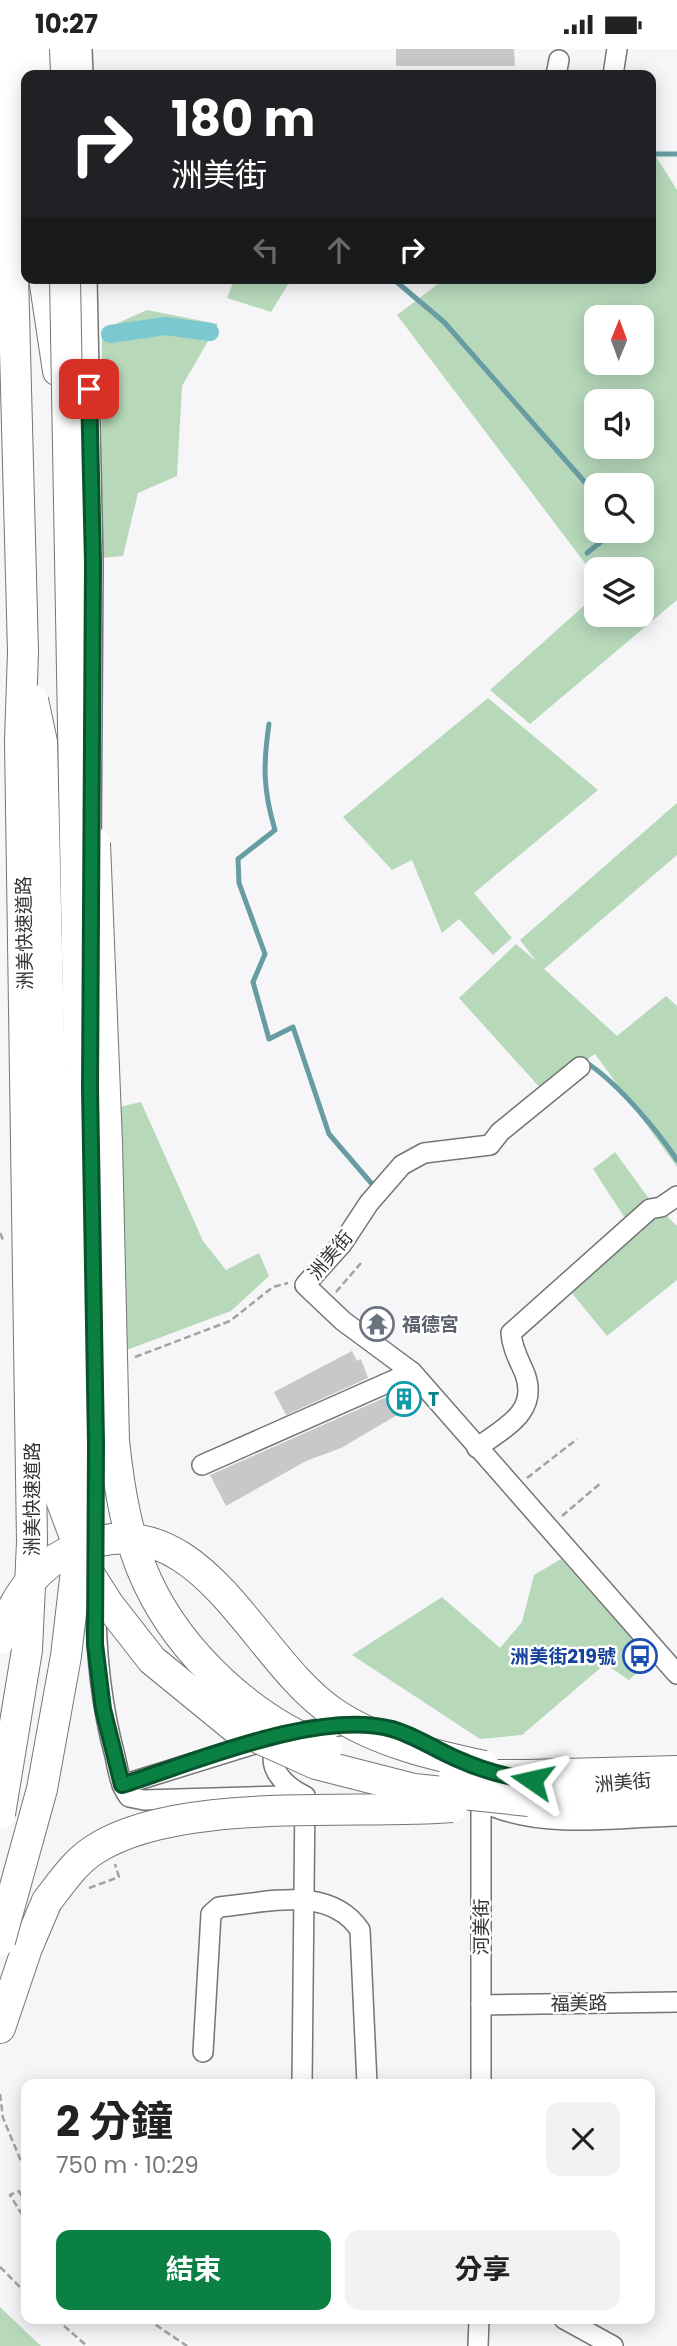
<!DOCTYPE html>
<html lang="zh-TW">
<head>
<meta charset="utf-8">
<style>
	:root { --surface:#fff; --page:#f2f2f2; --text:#222; --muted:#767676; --accent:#0b8043 }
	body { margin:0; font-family:Poppins,"Noto Sans TC",sans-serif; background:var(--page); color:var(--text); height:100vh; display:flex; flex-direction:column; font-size:26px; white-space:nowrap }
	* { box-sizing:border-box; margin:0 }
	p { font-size:23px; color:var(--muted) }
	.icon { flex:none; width:38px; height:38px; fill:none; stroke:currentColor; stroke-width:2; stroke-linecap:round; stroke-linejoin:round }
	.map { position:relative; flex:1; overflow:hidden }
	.details { position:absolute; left:21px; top:2030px; width:634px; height:245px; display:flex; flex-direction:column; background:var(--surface); border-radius:14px; box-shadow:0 4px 18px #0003 }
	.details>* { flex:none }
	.top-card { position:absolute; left:21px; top:21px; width:635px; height:214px; border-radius:14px; box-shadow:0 4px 18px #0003; background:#202124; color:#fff; overflow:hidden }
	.needle { width:46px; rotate:1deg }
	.tools { position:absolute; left:584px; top:256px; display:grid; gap:14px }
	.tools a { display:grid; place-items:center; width:70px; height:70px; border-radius:14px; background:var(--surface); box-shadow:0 4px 18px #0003; font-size:35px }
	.pin { position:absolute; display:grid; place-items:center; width:60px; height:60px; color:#fff; margin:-30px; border-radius:14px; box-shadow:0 4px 10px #0006 }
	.me { position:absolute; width:77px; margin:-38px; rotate:281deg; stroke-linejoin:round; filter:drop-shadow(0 0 5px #0008) }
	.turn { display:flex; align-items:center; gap:24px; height:147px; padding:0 35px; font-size:32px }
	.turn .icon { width:91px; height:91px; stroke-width:2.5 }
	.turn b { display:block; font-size:49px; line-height:60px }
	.lanes { display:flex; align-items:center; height:66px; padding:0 35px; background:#0003; justify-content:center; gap:35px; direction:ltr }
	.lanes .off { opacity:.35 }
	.round { display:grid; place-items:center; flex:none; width:74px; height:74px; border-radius:14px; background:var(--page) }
	.headline { display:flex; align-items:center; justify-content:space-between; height:119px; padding:0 35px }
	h1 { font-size:42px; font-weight:700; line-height:52px }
	.button { display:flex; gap:14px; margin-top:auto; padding:14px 35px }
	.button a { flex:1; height:80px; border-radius:14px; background:var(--accent); color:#fff; font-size:28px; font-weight:700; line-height:80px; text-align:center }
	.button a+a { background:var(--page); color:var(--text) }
	.status { display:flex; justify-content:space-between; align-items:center; height:49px; padding:0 35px; background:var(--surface); direction:ltr }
	.status svg { height:19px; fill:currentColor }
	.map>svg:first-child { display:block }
	.green { fill:#b7d9ba; fill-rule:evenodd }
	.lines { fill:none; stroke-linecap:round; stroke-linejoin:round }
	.stream { stroke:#669ca2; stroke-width:5 }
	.canal { stroke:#7bc8d0; stroke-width:18 }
	.building { fill:#c9c7c9 }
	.minor-casing { stroke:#747576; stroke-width:22 }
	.highway-casing { stroke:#747576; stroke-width:32 }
	.path { stroke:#a2a2a4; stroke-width:2.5; stroke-dasharray:7 3.5; stroke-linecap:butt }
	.minor { stroke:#fff; stroke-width:19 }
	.highway { stroke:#fff; stroke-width:30 }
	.highway-bridge-casing { stroke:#747576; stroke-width:32; stroke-linecap:butt }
	.highway-bridge { stroke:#fff; stroke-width:30 }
	.route-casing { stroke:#07532c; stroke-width:18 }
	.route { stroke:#0b8043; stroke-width:12 }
	.labels { text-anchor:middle; stroke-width:5; stroke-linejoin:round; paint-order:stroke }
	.street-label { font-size:19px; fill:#343435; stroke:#fff }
	.worship-label { font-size:19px; font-weight:bold; fill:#5b616d; stroke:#fff; text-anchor:start }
	.culture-label { font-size:19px; font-weight:bold; fill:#0d838f; stroke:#fff; text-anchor:start }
	.transit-label { font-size:19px; font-weight:bold; fill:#164399; stroke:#fff; text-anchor:end }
</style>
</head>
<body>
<div class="status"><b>10:27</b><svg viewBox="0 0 49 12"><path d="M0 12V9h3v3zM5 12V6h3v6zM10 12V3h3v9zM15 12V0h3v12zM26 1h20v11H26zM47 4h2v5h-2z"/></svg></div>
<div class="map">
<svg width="677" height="2297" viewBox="0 0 677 2297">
	<rect width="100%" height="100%" fill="#f6f6f8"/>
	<g class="green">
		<path d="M 651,106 L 655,106 L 677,141 L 677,551 L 530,675 L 490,641 L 597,545 L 597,565 L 642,565 L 642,520 L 597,520 L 597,530 L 397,266 L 446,229 L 651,229 ZM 597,268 L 642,268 L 642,313 L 597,313 ZM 597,352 L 642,352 L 642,397 L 597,397 ZM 597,436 L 642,436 L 642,481 L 597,481 Z"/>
		<polygon points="235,229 292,229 271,263 227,249"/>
		<polygon points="147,261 218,275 182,337 177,427 138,444 123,507 101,509 102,281"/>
		<polygon points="488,649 598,741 474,844 512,889 493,906 459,870 442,884 412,811 392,821 343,768"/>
		<polygon points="677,754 677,806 544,920 617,987 666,947 677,957 677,1118 595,1005 542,1041 459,949 516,895 536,912 520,891"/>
		<polygon points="141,1053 203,1192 226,1221 259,1204 269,1227 231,1262 124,1302 119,1058"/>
		<polygon points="615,1103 647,1147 677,1177 677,1231 607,1287 571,1243 634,1183 593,1120"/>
		<polygon points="561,1510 651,1611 629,1631 605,1615 522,1686 480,1690 352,1606 442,1548 500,1599 522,1573 534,1526"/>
		<polygon points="0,2258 41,2297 0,2297"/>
	</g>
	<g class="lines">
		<g class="stream">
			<polyline points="651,105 677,105"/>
			<polyline points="392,229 444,273 597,447"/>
			<polyline points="587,504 607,488 607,481"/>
			<path d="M 269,675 C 263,716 263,741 275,781 L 238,810 L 239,834 L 265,905 L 253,933 L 269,990 L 293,978 L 329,1085 L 372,1135"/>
			<path d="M 590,1016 C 620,1037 657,1081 677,1111"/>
		</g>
		<polyline class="canal" points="110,285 165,277 210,283"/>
	</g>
	<g class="building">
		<polygon points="396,0 514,0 515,17 396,17"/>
		<polygon points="352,1302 357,1312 361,1310 368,1329 286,1366 274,1343"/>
		<polygon points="409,1338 421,1352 341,1399 306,1412 226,1457 210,1426"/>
	</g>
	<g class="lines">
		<g class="minor-casing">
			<g id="minor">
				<polyline points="82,0 83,26"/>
				<polyline points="556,26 559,11"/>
				<polyline points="613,26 617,0"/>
				<polyline points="87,229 93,514 91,806"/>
				<polyline points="580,1018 500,1083 490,1096 424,1104 402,1116 369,1154 342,1195 305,1236 343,1272 412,1323 677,1625"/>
				<path d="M 477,1399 C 503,1379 539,1364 525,1325 C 519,1311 512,1299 511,1284 L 650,1160 L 661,1158 L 677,1147"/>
				<polyline points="202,1416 412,1323"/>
				<path d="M 96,1539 C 95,1597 100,1651 115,1707 C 118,1721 120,1736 129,1748 L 144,1751 L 284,1747"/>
				<path d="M 284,1689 C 259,1712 282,1736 305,1747 L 302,2035"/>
				<polyline points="122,1736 287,1685 351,1675"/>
				<path d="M 494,1758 C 551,1780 618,1768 677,1767"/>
				<polyline points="481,1956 677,1953"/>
				<path d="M 203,2003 L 211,1865 L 219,1858 C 265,1854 329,1835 360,1881 L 367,2035"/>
				<polyline points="481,2035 481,1735"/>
				<polyline points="564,2270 613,2297"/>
				<polyline points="478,2297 479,2270"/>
			</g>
		</g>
		<g class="highway-casing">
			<g id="highway">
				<polyline points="61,0 61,26"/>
				<polyline points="44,229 58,322"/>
				<polyline points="527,1726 677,1722"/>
				<polyline points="529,1752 677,1748"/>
				<polyline points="0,1979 27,1899 47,1852"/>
			</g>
		</g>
		<g class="path">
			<polyline points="0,1184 4,1193"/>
			<polyline points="336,1243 361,1214"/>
			<polyline points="135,1308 230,1272 273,1238 288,1234"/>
			<polyline points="527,1429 577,1390"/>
			<polyline points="562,1467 602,1433"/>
			<polyline points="89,1839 119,1828 115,1815"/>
			<polyline points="0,2045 3,2069 26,2124"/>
			<polyline points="26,2156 19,2142 10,2146 26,2172"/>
			<polyline points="0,2218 26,2244"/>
			<polyline points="56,2270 87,2297"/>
			<polyline points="147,2270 187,2297"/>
		</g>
		<use href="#minor" class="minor"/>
		<use href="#highway" class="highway"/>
		<g class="highway-bridge-casing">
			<g id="highway-bridge">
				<polyline points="34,0 35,26"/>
				<polyline points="33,651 42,693 60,1448 88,1523 109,1556 152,1611 234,1678 316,1715 414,1740 529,1752"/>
				<path d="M 95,794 L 107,1094 L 114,1392 C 119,1439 127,1489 147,1532 C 180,1604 253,1672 327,1699"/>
				<path d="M 0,1590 C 13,1550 35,1516 75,1500 C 201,1447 252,1610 334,1664 C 377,1693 433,1706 484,1717"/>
				<polyline points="454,1726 527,1726"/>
				<polyline points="0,1765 27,1601 32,1493 20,692 23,603 7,0"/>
				<path d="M 47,1852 C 61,1834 75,1813 94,1801 C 175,1747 354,1766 452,1758"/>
				<polyline points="0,1892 42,1740 66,1607 82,1470 84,1293 65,229"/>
			</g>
		</g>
		<use href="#highway-bridge" class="highway-bridge"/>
	</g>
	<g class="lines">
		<g class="route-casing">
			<path id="route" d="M 89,340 L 93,514 L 90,1040 L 96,1395 L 95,1595 L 103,1660 L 122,1736 C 195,1713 318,1660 392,1680 C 414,1686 434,1700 455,1709 C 479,1720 505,1728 532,1731"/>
		</g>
		<use href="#route" class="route"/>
	</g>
	<defs>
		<g id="temple-ring" transform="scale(1.75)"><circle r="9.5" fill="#fff" stroke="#6b7280" stroke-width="1.5"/><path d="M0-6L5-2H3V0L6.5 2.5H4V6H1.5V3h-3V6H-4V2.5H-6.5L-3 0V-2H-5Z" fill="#6b7280"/></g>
		<g id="building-ring" transform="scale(1.75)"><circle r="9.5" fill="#fff" stroke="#0f9aa8" stroke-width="1.5"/><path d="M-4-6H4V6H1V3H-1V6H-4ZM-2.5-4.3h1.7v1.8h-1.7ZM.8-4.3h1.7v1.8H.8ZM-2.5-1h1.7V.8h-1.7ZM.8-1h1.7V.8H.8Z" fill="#0f9aa8"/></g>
		<g id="bus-ring" transform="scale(1.75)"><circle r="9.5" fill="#fff" stroke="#1a4fb4" stroke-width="1.5"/><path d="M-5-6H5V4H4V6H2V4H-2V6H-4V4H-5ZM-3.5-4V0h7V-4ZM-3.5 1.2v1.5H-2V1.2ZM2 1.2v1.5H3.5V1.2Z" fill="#1a4fb4"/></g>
	</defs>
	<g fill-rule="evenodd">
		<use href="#temple-ring" x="377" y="1275"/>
		<use href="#building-ring" x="404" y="1350"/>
		<use href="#bus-ring" x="640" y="1607"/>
	</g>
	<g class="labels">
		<g class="street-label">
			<text transform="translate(24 884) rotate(-91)" y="7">洲美快速道路</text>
			<text transform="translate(330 1206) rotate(-50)" y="7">洲美街</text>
			<text transform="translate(32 1450) rotate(-90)" y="7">洲美快速道路</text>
			<text transform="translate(623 1733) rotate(-5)" y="7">洲美街</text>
			<text transform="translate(481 1878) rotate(-90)" y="7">河美街</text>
			<text transform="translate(579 1954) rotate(-1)" y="7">福美路</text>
		</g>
		<g class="worship-label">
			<text x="402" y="1282">福德宮</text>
		</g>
		<g class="culture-label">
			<text x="428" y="1357">T</text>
		</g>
		<g class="transit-label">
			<text x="616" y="1614">洲美街219號</text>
		</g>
	</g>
</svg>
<div class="tools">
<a><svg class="needle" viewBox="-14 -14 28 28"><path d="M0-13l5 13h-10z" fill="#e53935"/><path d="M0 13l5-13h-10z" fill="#767676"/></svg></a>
<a><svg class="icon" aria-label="sound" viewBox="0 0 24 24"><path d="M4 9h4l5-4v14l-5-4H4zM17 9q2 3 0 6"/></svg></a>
<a><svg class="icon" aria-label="search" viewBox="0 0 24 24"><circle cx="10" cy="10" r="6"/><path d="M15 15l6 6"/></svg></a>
<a><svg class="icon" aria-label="layers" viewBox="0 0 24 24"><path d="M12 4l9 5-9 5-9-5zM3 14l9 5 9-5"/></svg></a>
</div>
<div class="pin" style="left:89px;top:340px;background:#d93025"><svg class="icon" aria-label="arrive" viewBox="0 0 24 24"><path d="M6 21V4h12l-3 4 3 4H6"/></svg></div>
<svg class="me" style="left:532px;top:1731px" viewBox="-20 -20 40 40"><path d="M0-17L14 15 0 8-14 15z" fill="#0b8043" stroke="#fff" stroke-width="4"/></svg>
<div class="top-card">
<div class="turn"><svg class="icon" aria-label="right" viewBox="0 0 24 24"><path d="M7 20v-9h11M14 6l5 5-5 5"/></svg><div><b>180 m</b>洲美街</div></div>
<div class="lanes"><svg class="icon off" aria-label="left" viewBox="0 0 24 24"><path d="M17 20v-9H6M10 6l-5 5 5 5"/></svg><svg class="icon off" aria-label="ahead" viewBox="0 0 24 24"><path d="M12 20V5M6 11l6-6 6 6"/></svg><svg class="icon" aria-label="right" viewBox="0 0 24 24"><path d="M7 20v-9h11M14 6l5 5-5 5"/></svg></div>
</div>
<section class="details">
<div class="headline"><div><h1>2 分鐘</h1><p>750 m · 10:29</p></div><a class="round"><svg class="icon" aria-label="close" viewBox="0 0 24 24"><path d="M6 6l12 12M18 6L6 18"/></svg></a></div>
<div class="button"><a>結束</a><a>分享</a></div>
</section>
</div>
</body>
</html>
